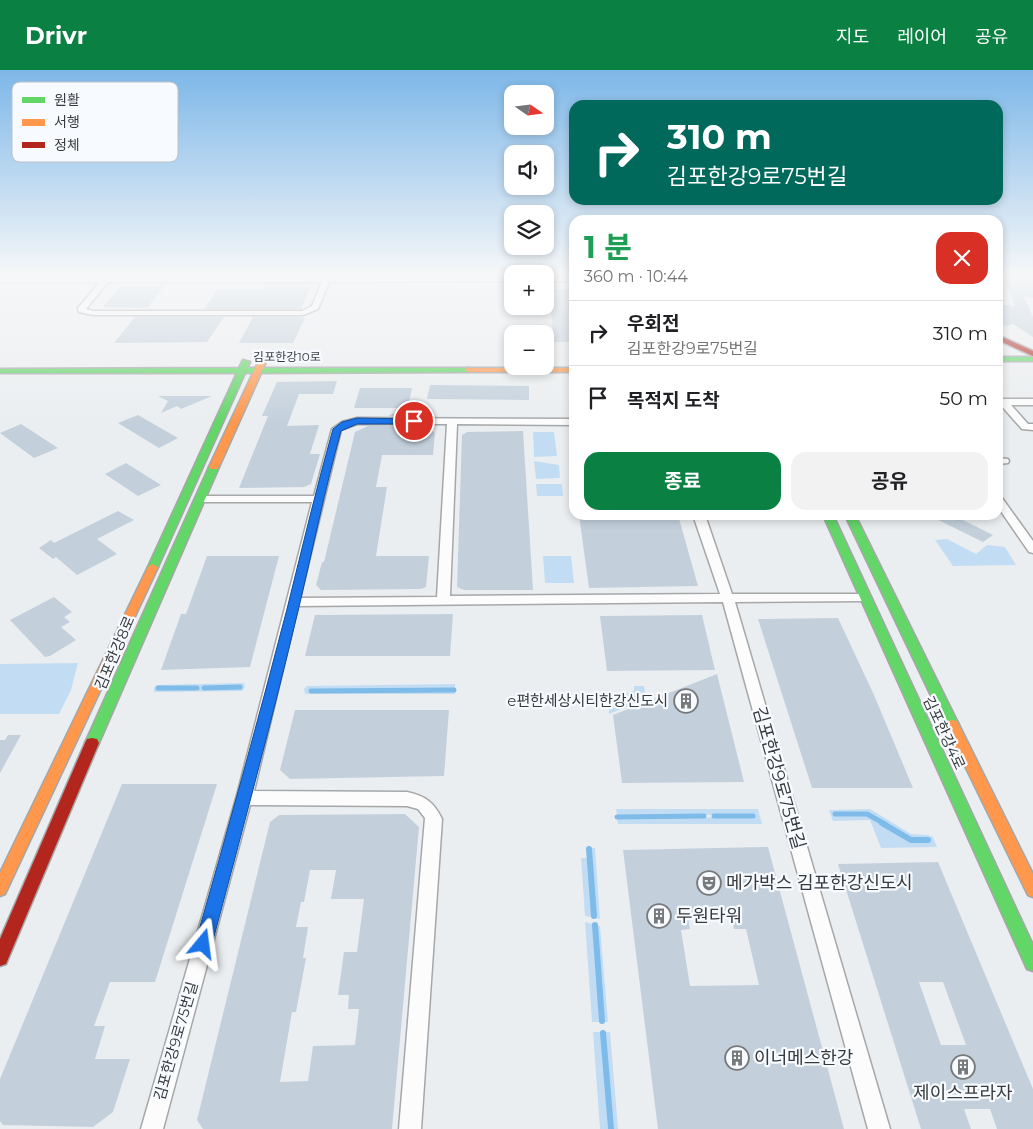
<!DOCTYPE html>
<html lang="ko">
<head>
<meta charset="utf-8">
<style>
	:root { --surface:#fff; --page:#f2f2f2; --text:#202124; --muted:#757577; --line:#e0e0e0; --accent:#0b8043 }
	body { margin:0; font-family:Montserrat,"Noto Sans KR",sans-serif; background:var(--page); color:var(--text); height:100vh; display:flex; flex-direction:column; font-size:19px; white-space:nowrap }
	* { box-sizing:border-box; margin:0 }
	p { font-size:16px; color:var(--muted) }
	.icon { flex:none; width:28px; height:28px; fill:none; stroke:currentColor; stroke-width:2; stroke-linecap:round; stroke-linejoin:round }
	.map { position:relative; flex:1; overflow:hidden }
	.side { position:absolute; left:569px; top:145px; width:434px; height:305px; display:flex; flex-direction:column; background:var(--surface); border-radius:15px; box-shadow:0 2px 8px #0003 }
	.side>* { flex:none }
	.banner { position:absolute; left:569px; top:30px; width:434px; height:105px; border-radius:15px; box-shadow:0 2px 8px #0003; background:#00695c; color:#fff; overflow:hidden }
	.needle { width:32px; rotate:104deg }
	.tools { position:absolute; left:504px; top:15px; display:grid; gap:10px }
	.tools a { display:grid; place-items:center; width:50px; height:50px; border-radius:10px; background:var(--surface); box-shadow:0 2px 8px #0003; font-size:25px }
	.pin { position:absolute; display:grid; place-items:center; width:42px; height:42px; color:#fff; margin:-21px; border:2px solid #fff; border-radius:50%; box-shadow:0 1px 5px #0007 }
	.me { position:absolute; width:55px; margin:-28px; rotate:16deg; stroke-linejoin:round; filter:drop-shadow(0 0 4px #0008) }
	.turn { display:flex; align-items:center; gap:18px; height:105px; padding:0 15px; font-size:22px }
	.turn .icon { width:65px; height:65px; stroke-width:2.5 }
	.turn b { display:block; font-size:35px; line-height:42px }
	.round { display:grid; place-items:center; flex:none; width:52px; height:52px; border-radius:15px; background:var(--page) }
	.head { display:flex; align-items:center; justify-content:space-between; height:85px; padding:0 15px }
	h1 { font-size:30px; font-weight:700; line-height:38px; color:#1e9e55 }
	.primary-button { display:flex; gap:10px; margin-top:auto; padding:10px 15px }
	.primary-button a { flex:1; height:58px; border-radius:15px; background:var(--accent); color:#fff; font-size:20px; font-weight:700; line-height:58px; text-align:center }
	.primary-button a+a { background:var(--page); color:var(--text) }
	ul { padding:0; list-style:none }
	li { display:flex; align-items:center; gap:15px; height:65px; padding:0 15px; border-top:1px solid var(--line) }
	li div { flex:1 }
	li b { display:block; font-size:19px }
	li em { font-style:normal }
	header { display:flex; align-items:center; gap:30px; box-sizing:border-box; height:70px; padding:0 25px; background:var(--accent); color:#fff }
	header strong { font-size:24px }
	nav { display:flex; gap:28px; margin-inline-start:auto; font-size:18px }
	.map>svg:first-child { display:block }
	.green { fill:#c2ddf3 }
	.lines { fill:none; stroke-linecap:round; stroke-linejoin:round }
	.stream-far1 { stroke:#7ebbe9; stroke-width:5 }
	.stream { stroke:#7ebbe9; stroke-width:6 }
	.building { fill:#c3d0dc; fill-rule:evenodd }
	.street-casing { stroke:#a5a7a8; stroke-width:3 }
	.fast-casing { stroke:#a5a7a8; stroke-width:3 }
	.slow-casing { stroke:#a5a7a8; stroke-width:3 }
	.jam-casing { stroke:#a5a7a8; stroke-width:3 }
	.street { fill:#fcfcfd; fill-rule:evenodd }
	.fast { fill:#63d668; fill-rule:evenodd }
	.slow { fill:#ff974d; fill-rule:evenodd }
	.jam { fill:#b3261e; fill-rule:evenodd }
	.route { fill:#1a73e8; stroke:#114b97 }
	.labels { text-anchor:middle; stroke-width:4.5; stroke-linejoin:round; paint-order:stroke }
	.far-street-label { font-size:12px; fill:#393a3c; stroke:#f7fbff }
	.street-label { font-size:15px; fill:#393a3c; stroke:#f7fbff }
	.poi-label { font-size:15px; fill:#393a3c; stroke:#f7fbff; text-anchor:end }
	.near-street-label { font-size:18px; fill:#393a3c; stroke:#f7fbff }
	.near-poi-label { font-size:18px; fill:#393a3c; stroke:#f7fbff; text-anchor:start }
	.key { fill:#f7fbff; stroke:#bec1c4; stroke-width:1 }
	.key-label { font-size:14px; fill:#393a3c }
</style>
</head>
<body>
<header>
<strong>Drivr</strong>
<nav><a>지도</a><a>레이어</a><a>공유</a></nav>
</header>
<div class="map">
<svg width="1033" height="1059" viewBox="0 0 1033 1059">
	<rect width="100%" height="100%" fill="#ebeef0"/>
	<g class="green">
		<polygon points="533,362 554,362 557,386 534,387"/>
		<polygon points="534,391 559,395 560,408 536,409"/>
		<polygon points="536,414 562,414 563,426 537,426"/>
		<polygon points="947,469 976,484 987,475 1005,477 1016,495 953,496 935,470"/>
		<polygon points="543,486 571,486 574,513 545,513"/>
		<polygon points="78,593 71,620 59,644 0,644 0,594"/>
		<polygon points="244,613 245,617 242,621 154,622 154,618 157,615"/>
		<polygon points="455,614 455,619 311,621 455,620 455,624 305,624 304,619 307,616"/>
		<polygon points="634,616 644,616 646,629 609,644 608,631 634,621"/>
		<polygon points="616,739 758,739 762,754 618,754 617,748 754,747 755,745 617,745"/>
		<polygon points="870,739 911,764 928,765 933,767 937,777 881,778 870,750 833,751 829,740"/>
		<polygon points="590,778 595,778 600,849 595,848"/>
		<polygon points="581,788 588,788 592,847 585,846"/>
		<polygon points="585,852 593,854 600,952 592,952"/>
		<polygon points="596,855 600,856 608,952 603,952"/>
		<polygon points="593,962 601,962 608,1059 600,1059"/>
		<polygon points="605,962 610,962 618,1059 612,1059"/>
	</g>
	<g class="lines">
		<g class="stream-far1">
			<polyline points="158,618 197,618"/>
			<polyline points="204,618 240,617"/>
			<polyline points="311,621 454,620"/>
			<polyline points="835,744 867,744 885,754"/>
			<polyline points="714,746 753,746"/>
			<polyline points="617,747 704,746"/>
		</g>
		<g class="stream">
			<polyline points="882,753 911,770 928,770"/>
			<polyline points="589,779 594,846"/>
			<polyline points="595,855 602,951"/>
			<polyline points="603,963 611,1059"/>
		</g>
	</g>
	<g class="building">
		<polygon points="1003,204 1033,207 1033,228 1024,227 1033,247 1033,267 1013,254 1006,256 998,252 998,234 1015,236"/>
		<polygon points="120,216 164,216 147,238 103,237"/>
		<polygon points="264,217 311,217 301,239 204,239 218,219 263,219"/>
		<polygon points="549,219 574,219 574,272 554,272"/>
		<polygon points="135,247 224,247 207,272 114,273"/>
		<polygon points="253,247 297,247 305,248 293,273 239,273"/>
		<polygon points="337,311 333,324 299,324 287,356 319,355 310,384 320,384 311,414 304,417 239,418 268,346 262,346 277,312"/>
		<polygon points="430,315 529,316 529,330 427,329"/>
		<polygon points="360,318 412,318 406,346 388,346 405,338 354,338"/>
		<polygon points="158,326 212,326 181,339 177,336 161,343 168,331"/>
		<polygon points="138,345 178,368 159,378 118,353"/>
		<polygon points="21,354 58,378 34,388 0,363"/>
		<polygon points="368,356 404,356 403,360 430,360 435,363 433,385 382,385 376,417 387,417 376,486 429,486 426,517 421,519 321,520 316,515 322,492 324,492 355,362"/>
		<polygon points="523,361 533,520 464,520 457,517 462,365 467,362"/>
		<polygon points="126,393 161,415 138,426 105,404"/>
		<polygon points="118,441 134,450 97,469 117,484 77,505 56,487 53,489 39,478 51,470 54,473"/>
		<polygon points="579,445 678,445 698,516 589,518"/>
		<polygon points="928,445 969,445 963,450 993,465 983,472"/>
		<polygon points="207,486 279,486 250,597 161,600 181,544 186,544"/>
		<polygon points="54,527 72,542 64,547 70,552 61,557 76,570 50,586 45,587 10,550"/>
		<polygon points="453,544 450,586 305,586 315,545"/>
		<polygon points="702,545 715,600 607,601 600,546"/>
		<polygon points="838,548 874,625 913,718 812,718 758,549"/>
		<polygon points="717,604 744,712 622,713 613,645"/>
		<polygon points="295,640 449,640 444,706 290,709 280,700"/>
		<polygon points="8,665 21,665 0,703 0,670 5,670"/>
		<polygon points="122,714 217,714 155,912 110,912 94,956 105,956 95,989 130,989 113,1042 93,1057 3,1055 0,1051 0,1009"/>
		<path d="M 405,744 L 419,757 L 392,1059 L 203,1059 L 197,1050 L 270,752 L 279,745 ZM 310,800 L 336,800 L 331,829 L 364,829 L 357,882 L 344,882 L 338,925 L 349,925 L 348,939 L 359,939 L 355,975 L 313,976 L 308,1011 L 280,1012 L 292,942 L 296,942 L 306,888 L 303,888 L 308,857 L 296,857 L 301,832 L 304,832 Z"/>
		<path d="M 768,777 L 844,1059 L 658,1059 L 623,780 ZM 730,841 L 734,859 L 746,859 L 759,915 L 690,916 L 681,860 L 690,859 L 687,842 Z"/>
		<path d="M 938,792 L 1033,1019 L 1033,1059 L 997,1059 L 990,1039 L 964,1039 L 971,1059 L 921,1059 L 838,794 ZM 919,912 L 943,912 L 966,975 L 941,975 Z"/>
	</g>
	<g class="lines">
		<g class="street-casing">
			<g id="street">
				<path d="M 104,207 L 512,207 L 512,211 L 329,212 L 318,239 L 303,245 L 93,245 L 79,242 L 78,238 L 100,212 L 0,212 L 0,208 ZM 108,212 L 322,212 L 312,236 L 302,241 L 93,241 L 86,239 Z"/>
				<rect x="545" y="207" width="29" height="4"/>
				<polygon points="1033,329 1033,335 1011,335 1028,354 1033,354 1033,360 1022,359 998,332 1003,329"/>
				<path d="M 357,348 L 574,349 L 574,355 L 457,354 L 450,526 L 720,524 L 693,445 L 705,445 L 732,524 L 869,524 L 871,527 L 869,530 L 865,531 L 735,532 L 890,1059 L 868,1059 L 723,532 L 298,536 L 254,721 L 407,722 C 425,726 434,732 442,749 L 421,1059 L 399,1059 L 425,748 L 418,739 L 407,736 L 250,735 L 163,1059 L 141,1059 L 237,725 L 312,432 L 200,432 L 195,429 L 200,426 L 314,426 L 332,359 L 342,352 ZM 357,354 L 447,354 L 437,527 L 300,528 L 341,360 Z"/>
				<polygon points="998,388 1008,389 1009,391 1008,393 998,394"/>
				<polygon points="998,427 1002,428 1033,471 1033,483 1029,482 998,437"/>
			</g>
		</g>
		<g class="fast-casing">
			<g id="fast">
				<rect x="998" y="287" width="35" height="4"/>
				<polygon points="243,290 250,292 247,298 469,298 473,300 469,302 245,303 158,497 153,500 148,497 237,303 0,303 0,299 239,298"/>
				<polygon points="214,394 219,397 99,673 97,677 92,678 87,677 85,673 209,397"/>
				<polygon points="823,445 833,445 1033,875 1033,901 1027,899"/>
				<polygon points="845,445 855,445 959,655 957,659 952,660 947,659 945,655"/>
			</g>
		</g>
		<g class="slow-casing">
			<g id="slow">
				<polygon points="259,290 266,292 219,397 217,399 211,399 209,397"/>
				<polygon points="466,298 574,298 574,302 469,302 465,300"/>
				<polygon points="153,494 158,497 5,824 0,826 0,803 148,497"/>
				<polygon points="952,650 957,651 959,655 1033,804 1033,827 1028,825 945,655 947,651"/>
			</g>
		</g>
		<g class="jam-casing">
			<g id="jam">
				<polygon points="998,265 1033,281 1033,286 998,270"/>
				<polygon points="92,668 97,669 99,673 6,894 0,896 0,869 85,673 87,669"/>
			</g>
		</g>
		<use href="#street" class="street"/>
		<use href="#fast" class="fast"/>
		<use href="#slow" class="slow"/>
		<use href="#jam" class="jam"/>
	</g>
	<linearGradient id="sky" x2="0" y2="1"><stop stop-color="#7db7e8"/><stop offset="0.58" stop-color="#f6f7f8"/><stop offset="1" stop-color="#f6f7f8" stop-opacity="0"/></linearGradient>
	<rect width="1033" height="353" fill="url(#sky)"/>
	<path class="route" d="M 357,348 L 414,349 L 419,351 L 414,354 L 357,354 L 341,361 C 325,419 313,478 299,537 C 272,650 242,762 212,874 L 209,880 L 203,882 L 198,880 L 195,874 C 227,763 258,651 287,539 C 302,479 316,419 333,359 L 342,352 Z"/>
	<defs>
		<g id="building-ring" transform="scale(1.25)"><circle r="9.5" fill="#f7fbff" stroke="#77797b" stroke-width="1.5"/><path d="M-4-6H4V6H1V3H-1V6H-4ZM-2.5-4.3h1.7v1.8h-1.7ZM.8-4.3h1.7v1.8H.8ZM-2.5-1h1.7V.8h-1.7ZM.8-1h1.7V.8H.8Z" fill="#77797b"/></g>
		<g id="theatre-ring" transform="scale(1.25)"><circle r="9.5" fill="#f7fbff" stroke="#77797b" stroke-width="1.5"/><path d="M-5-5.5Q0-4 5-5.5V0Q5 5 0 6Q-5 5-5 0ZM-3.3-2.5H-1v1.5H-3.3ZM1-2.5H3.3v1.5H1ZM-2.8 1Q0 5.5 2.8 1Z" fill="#77797b"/></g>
	</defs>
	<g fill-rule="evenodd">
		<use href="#building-ring" x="686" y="631"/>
		<use href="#theatre-ring" x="709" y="813"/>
		<use href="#building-ring" x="659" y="846"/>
		<use href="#building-ring" x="737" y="988"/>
		<use href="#building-ring" x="963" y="997"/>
	</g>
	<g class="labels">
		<g class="far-street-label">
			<text x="287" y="291">김포한강10로</text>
		</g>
		<g class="street-label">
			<text transform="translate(115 583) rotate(-67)" y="5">김포한강8로</text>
			<text transform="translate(944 663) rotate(65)" y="5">김포한강4로</text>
			<text transform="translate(176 971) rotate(-74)" y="5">김포한강9로75번길</text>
		</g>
		<g class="poi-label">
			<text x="668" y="636">e편한세상시티한강신도시</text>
		</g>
		<g class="near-street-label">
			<text transform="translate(779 708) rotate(74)" y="6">김포한강9로75번길</text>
		</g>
		<g class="near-poi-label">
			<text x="726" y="819">메가박스 김포한강신도시</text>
			<text x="676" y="852">두원타워</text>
			<text x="754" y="994">이너메스한강</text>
			<text x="963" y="1029" text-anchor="middle">제이스프라자</text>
		</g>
	</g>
	<rect x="12" y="12" width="166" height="80" rx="8" class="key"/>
	<rect x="22" y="27" width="23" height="6" fill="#63d668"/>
	<rect x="22" y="49" width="23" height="7" fill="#ff974d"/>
	<rect x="22" y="72" width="23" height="6" fill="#b3261e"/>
	<g class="key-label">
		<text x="54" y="35">원활</text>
		<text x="54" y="57">서행</text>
		<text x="54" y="80">정체</text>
	</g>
</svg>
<div class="tools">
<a><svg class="needle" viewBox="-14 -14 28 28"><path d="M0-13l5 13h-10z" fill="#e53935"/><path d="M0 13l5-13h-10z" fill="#757577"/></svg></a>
<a><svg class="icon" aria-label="sound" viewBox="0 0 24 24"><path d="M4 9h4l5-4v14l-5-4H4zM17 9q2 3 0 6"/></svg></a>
<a><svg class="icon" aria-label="layers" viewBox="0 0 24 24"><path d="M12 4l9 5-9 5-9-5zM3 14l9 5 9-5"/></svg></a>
<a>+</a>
<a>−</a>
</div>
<div class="pin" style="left:414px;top:351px;background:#d93025"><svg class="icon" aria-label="arrive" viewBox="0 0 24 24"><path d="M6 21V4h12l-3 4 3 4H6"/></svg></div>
<svg class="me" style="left:203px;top:874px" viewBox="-20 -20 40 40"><path d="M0-17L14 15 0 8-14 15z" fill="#1a73e8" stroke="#fff" stroke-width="4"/></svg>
<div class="banner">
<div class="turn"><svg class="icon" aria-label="right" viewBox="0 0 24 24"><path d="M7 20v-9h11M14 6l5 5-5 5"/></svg><div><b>310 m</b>김포한강9로75번길</div></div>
</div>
<section class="side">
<div class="head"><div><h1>1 분</h1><p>360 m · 10:44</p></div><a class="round" style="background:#d93025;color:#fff"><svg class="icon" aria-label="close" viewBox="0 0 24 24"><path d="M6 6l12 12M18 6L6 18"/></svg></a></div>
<ul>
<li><svg class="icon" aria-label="right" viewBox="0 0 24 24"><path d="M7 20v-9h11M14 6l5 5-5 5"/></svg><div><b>우회전</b><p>김포한강9로75번길</p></div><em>310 m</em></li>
<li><svg class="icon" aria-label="arrive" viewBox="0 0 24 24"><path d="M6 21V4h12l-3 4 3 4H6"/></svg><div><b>목적지 도착</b></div><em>50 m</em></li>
</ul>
<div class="primary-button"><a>종료</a><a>공유</a></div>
</section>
</div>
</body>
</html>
